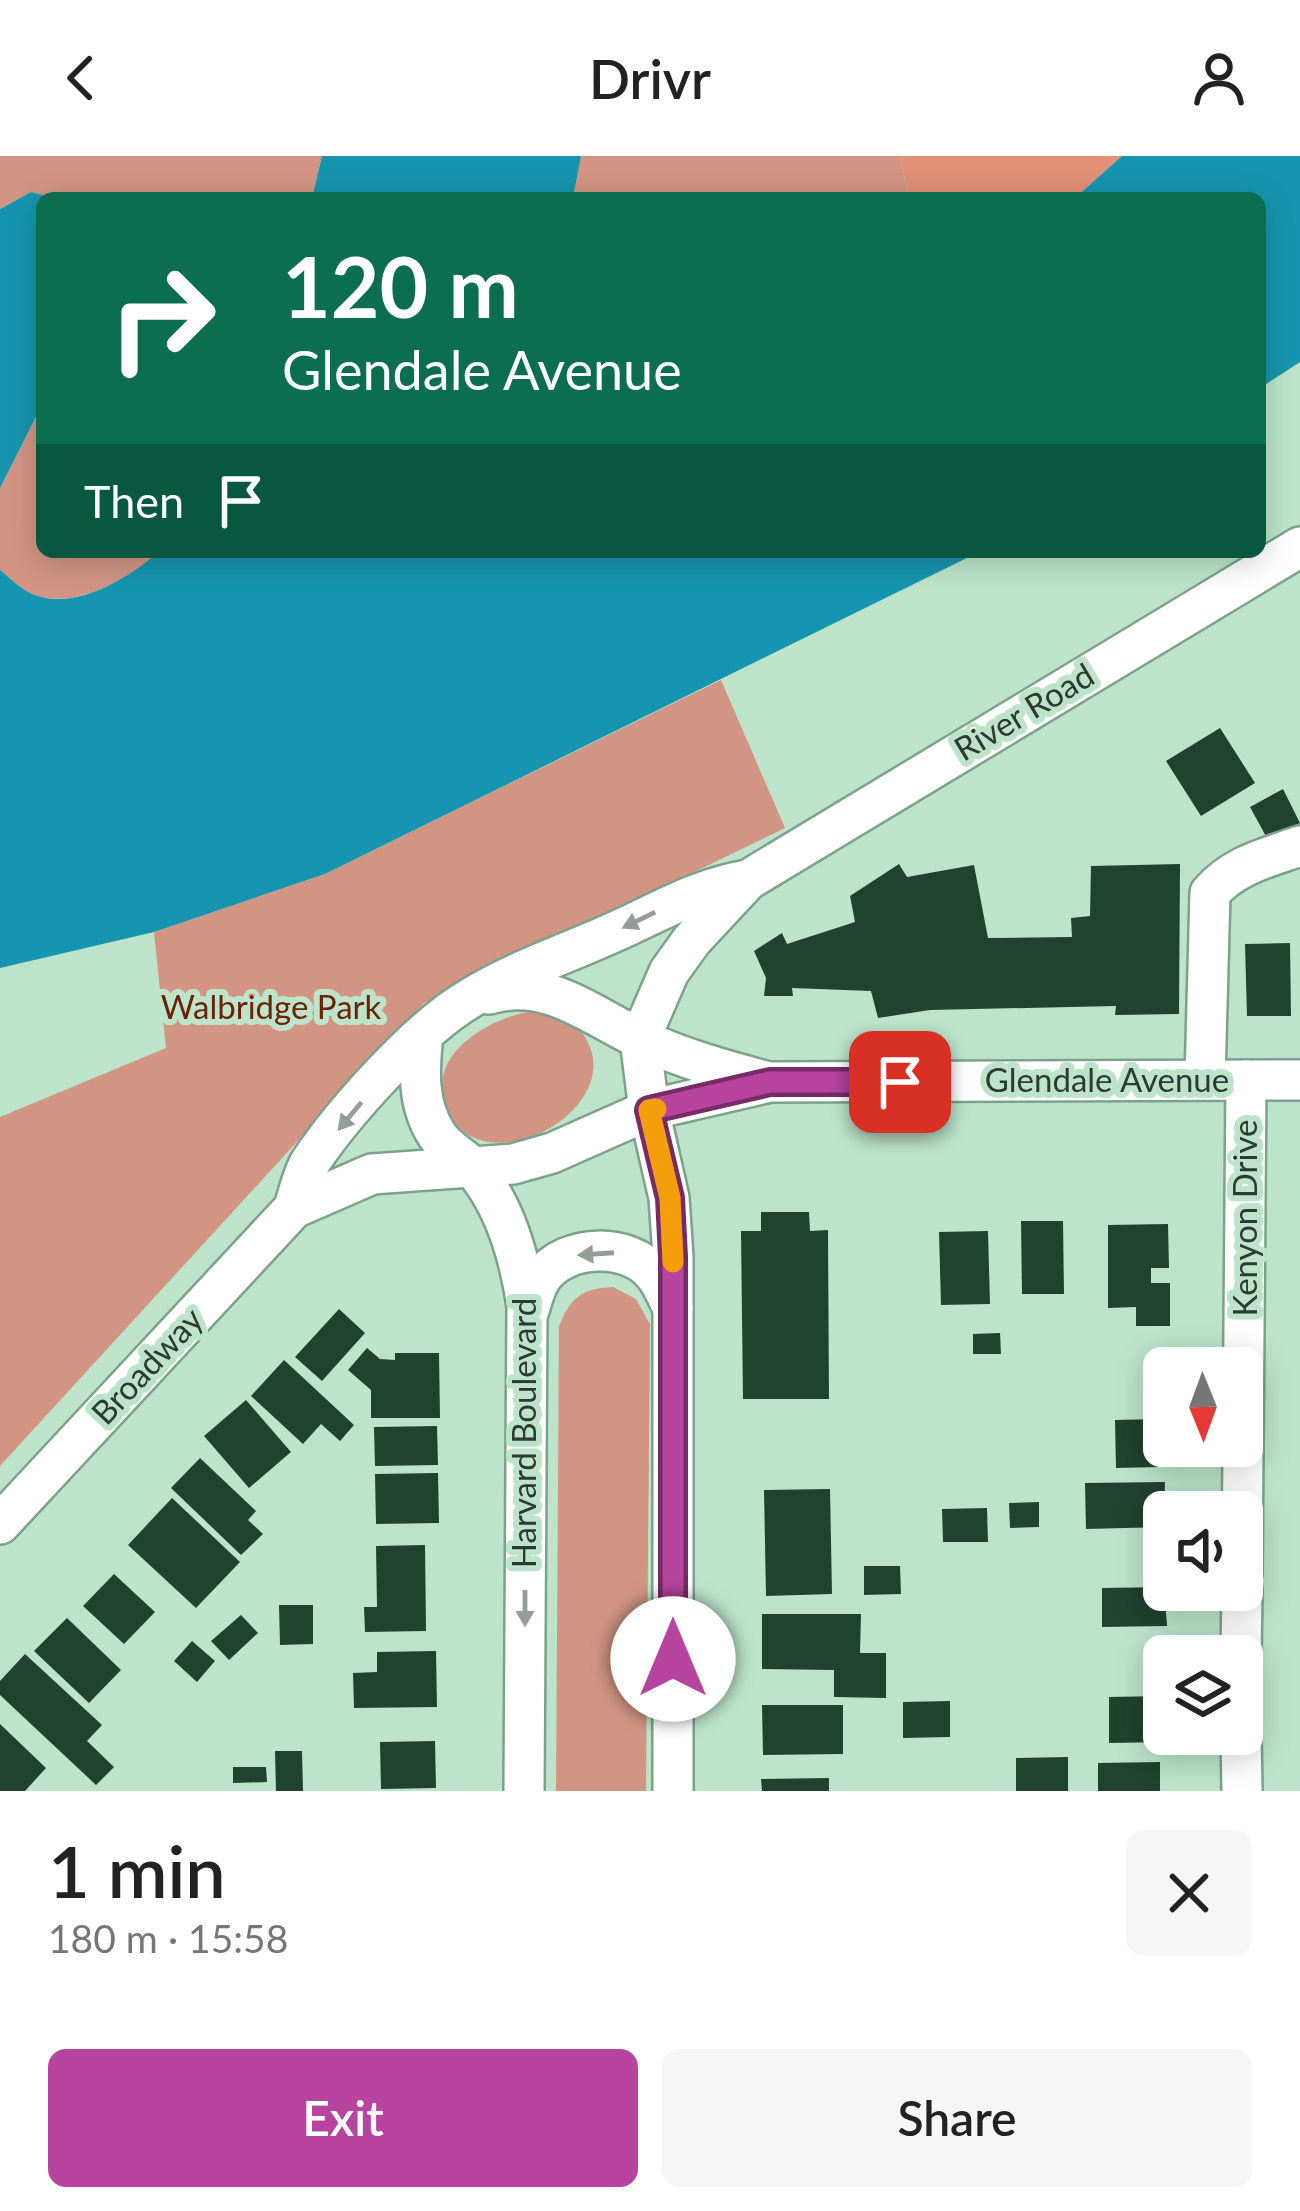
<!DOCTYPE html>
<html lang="en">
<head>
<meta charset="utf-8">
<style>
	:root { --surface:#fff; --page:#f6f6f6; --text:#222; --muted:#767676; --accent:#b7449e }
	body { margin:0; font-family:Lato,sans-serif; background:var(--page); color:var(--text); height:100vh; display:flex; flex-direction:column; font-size:45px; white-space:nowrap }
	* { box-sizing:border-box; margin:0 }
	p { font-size:39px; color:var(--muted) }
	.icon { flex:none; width:66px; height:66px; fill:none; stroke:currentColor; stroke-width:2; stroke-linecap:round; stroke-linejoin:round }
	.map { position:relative; height:1635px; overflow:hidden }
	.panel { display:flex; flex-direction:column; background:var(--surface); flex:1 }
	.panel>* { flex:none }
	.hud { position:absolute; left:36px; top:36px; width:1230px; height:366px; border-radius:18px; box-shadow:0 6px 30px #0003; background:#0b6e4f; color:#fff; overflow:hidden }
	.needle { width:78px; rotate:179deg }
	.buttons { position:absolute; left:1143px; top:1191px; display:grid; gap:24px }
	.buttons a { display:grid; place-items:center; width:120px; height:120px; border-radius:18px; background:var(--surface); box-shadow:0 6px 30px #0003; font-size:60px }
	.pin { position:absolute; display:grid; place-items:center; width:102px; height:102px; color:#fff; margin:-51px; border-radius:24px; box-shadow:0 6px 18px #0006 }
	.me { position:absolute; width:132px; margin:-66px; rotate:0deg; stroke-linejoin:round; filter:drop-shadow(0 0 9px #0008) }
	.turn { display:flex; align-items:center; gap:42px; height:252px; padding:0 48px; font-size:54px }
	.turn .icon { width:156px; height:156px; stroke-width:2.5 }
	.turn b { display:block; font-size:84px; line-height:102px }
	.then { display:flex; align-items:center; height:114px; padding:0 48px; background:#0003; gap:24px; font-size:45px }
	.round { display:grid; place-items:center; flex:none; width:126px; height:126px; border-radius:18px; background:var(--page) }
	.overview { display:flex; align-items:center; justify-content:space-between; height:204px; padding:0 48px }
	h1 { font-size:72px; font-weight:600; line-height:90px }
	.action { display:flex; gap:24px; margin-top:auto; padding:24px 48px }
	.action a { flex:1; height:138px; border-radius:18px; background:var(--accent); color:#fff; font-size:48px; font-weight:600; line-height:138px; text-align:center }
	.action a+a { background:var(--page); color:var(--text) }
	header { display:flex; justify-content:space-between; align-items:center; height:156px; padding:0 48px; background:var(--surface); font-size:54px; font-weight:600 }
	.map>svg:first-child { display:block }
	.green { fill:#d29583 }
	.forest { fill:#e29077 }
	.water { fill:#1795b0 }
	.building { fill:#20422f }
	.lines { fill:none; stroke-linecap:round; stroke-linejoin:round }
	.minor-casing { stroke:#7ca28b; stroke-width:44 }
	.minor { stroke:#fff; stroke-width:39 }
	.oneway { fill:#959d98 }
	.route-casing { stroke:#772c67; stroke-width:30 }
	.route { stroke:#b7449e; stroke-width:21 }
	.slow { stroke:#f59e0b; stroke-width:21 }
	.labels { text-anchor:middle; stroke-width:12; stroke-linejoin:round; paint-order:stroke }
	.street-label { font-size:33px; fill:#2b3b31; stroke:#bde4cb }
	.park-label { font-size:33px; fill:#6a2209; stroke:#bde4cb }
</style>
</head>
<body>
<header><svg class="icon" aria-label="back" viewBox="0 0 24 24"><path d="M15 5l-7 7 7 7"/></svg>Drivr<svg class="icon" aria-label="person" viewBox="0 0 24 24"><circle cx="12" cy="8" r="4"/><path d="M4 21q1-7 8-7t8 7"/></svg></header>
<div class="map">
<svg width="1300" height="1635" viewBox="0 0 1300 1635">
	<rect width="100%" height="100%" fill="#bde4cb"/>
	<g class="green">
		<polygon points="0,0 322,0 312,42 55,42 31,36 0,53"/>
		<polygon points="581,0 900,0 909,42 573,42"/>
		<path d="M 42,249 L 42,396 L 159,396 C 128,423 75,455 32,438 C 21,433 10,422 0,414 L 0,332 Z"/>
		<polygon points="721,524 785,672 424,847 0,1310 0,961 166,892 154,776 325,718"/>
		<path d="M 547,854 L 571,861 C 580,873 591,887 593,902 C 602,971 469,1028 445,947 C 439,928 443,909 456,895 C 478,870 514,855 547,854 Z"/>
		<path d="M 613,1131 L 636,1143 L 650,1168 L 646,1635 L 556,1635 L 559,1170 C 571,1141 581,1133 613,1131 Z"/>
	</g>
	<polygon class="forest" points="900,0 1122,0 1075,42 909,42"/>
	<g class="water">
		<polygon points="322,0 581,0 573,42 312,42"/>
		<polygon points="1122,0 1300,0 1300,206 1260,232 1260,42 1075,42"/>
		<polygon points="31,36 55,42 42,42 42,249 0,332 0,53"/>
		<path d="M 159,396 L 979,396 L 325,718 L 154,776 L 0,812 L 0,414 C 10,422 21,433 32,438 C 75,456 128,422 159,396 Z"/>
	</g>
	<g class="building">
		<polygon points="1220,572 1255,627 1201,660 1166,605"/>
		<polygon points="1283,633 1300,667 1268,684 1250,651"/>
		<polygon points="899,708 907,721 974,709 988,782 1072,781 1071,762 1090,760 1091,710 1180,708 1179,858 1115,859 1116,850 930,854 878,862 871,835 792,832 793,840 764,840 766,822 754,795 782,777 787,788 855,766 850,740"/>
		<polygon points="1290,787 1291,860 1247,860 1245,788"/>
		<polygon points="761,1056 809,1056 810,1075 828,1074 829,1243 743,1243 741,1075 761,1075"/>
		<polygon points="1021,1065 1063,1065 1064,1138 1022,1138"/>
		<polygon points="1168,1068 1169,1112 1151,1112 1151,1127 1170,1127 1170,1170 1136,1170 1136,1151 1108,1152 1108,1069"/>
		<polygon points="988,1075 990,1148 941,1149 939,1076"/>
		<polygon points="339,1153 365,1177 322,1225 295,1201"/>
		<polygon points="1000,1177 1001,1198 973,1198 973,1178"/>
		<polygon points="367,1192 380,1203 395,1204 395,1197 439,1197 440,1262 371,1262 371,1234 348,1214"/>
		<polygon points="284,1204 354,1269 340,1285 321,1268 303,1288 251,1240"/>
		<polygon points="246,1244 291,1296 249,1332 204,1280"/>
		<polygon points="1158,1263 1159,1311 1116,1312 1115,1264"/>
		<polygon points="437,1270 438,1309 375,1310 374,1271"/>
		<polygon points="200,1302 256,1355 248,1364 263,1378 241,1399 171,1332"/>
		<polygon points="438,1317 439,1367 376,1368 375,1318"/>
		<polygon points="1165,1326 1164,1371 1086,1373 1085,1327"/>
		<polygon points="830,1333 832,1438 766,1440 764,1334"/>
		<polygon points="172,1342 240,1406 196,1452 128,1389"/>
		<polygon points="1039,1346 1039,1371 1010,1372 1009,1347"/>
		<polygon points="987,1352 988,1386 943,1386 942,1353"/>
		<polygon points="425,1389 426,1475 365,1476 364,1451 377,1451 376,1390"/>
		<polygon points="864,1410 900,1410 901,1438 864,1439"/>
		<polygon points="114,1418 155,1456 124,1488 83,1450"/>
		<polygon points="1164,1431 1167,1470 1102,1471 1102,1432"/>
		<polygon points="279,1449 313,1449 313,1488 280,1489"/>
		<polygon points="762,1458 861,1458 860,1497 886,1497 886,1542 834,1541 834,1514 762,1513"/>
		<polygon points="241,1459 258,1477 229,1504 211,1485"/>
		<polygon points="67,1462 121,1514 89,1547 34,1495"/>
		<polygon points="192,1485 215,1505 197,1526 174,1505"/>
		<polygon points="436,1495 437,1551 354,1552 353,1517 377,1516 377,1496"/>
		<polygon points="25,1498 102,1569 87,1585 114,1611 96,1629 0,1539 0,1525"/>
		<polygon points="1164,1540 1168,1586 1109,1587 1109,1541"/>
		<polygon points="950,1545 950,1581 903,1582 903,1546"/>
		<polygon points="762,1549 843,1549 843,1598 763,1599"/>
		<polygon points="0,1568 46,1612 25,1635 0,1635"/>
		<polygon points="435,1585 436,1632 381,1633 380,1586"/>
		<polygon points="275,1595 302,1595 303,1635 276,1635"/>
		<polygon points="1068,1601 1068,1635 1016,1635 1016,1602"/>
		<polygon points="1160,1606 1160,1635 1098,1635 1098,1607"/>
		<polygon points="233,1611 266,1611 267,1626 233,1627"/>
		<polygon points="829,1622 829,1635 762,1635 761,1623"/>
	</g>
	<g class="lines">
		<g class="minor-casing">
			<g id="minor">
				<path d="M 489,838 C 549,820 595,863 647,886 C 685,903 724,914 765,925"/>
				<path d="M 423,879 C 419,914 417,948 437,979 C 446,993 461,1000 472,1011 C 505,1048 520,1103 527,1150 L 524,1635"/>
				<path d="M 1205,923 L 1210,737 C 1234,709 1266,702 1300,690"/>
				<path d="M 294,1052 C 298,1038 302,1021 309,1008 C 342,958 418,873 469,843 C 514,815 563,799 612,777 C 660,756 695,733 748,724"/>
				<path d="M 528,1157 C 532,1145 535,1131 542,1121 C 565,1088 629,1086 654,1118 C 662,1127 667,1141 673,1152"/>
				<polyline points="0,1368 294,1052 372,1018 513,1008 552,997 649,954 770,926 1300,924"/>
				<polyline points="1242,1417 1246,924"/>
				<polyline points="1241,1500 1242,1434"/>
				<polyline points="1241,1578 1242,1635"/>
				<polyline points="673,1635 673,1101 669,1042 649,954 640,883 669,816 692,784 748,724 1300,391"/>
			</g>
		</g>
		<use href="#minor" class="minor"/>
	</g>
	<defs><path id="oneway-solid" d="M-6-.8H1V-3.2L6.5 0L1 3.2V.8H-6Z" transform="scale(3)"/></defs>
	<g class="oneway">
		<use href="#oneway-solid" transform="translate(639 764) rotate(154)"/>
		<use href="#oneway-solid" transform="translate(350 960) rotate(130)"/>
		<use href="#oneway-solid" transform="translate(596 1098) rotate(176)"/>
		<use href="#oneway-solid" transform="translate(525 1452) rotate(90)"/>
	</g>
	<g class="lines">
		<g class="route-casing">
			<polyline id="route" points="673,1503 673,1101 670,1042 649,954 770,926 900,926"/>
		</g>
		<use href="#route" class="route"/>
		<polyline class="slow" points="656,953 649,954 670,1042 673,1106"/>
	</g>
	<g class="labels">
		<g class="street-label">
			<text transform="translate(1024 556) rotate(-31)" y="12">River Road</text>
			<text x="1107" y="936">Glendale Avenue</text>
			<text transform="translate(1245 1062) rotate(-90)" y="12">Kenyon Drive</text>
			<text transform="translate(147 1210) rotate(-47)" y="12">Broadway</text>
			<text transform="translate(524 1277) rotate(-90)" y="12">Harvard Boulevard</text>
		</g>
		<g class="park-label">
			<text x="271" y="863">Walbridge Park</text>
		</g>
	</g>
</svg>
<div class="buttons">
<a><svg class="needle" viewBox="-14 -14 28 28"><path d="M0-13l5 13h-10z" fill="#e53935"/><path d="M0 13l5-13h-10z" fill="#767676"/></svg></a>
<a><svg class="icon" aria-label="sound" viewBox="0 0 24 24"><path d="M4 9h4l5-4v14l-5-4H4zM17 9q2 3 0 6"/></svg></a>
<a><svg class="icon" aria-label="layers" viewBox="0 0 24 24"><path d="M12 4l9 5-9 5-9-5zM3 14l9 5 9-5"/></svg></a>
</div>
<div class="pin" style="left:900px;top:926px;background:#d93025"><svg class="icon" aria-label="arrive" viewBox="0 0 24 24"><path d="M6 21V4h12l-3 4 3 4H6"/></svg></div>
<svg class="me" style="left:673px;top:1503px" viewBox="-20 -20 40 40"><circle r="19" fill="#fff"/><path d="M0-13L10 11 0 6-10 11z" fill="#b7449e"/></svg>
<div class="hud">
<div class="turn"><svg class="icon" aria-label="right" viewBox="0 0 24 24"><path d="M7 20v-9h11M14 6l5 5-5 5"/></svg><div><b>120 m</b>Glendale Avenue</div></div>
<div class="then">Then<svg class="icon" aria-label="arrive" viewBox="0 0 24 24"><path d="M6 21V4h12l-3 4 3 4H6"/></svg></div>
</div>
</div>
<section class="panel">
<div class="overview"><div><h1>1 min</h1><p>180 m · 15:58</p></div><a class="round"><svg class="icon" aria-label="close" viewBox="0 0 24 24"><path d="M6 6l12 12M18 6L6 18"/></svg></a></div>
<div class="action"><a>Exit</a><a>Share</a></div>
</section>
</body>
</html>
